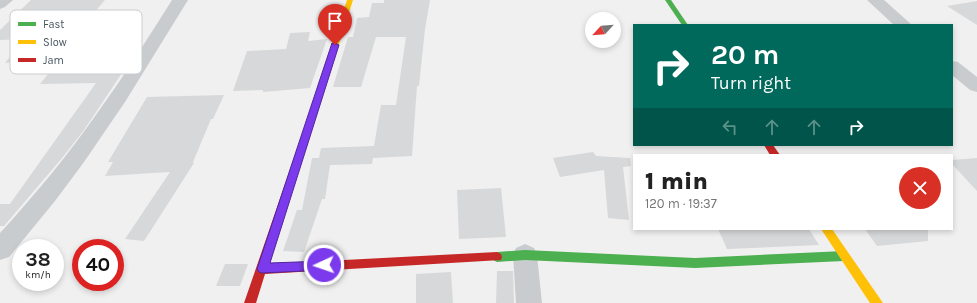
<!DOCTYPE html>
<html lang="en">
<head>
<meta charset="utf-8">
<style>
	:root { --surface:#fff; --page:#f6f6f6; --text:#222; --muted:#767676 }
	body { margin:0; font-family:Karla,sans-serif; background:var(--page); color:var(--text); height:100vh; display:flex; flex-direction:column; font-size:15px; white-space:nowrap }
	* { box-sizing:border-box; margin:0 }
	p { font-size:13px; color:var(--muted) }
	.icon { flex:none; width:22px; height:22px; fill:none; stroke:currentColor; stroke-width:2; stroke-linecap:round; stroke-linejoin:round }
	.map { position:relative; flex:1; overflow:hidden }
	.panel { position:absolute; left:633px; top:154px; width:320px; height:76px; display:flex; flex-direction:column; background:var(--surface); border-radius:0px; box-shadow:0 2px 6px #0003 }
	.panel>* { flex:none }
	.top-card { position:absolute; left:633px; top:24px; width:320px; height:122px; border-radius:0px; box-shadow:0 2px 6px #0003; background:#00695c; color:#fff; overflow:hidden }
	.needle { width:26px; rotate:244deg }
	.controls { position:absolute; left:585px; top:12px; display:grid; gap:8px }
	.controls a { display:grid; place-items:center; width:36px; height:36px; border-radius:50%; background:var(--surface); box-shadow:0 2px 6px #0003; font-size:20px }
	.speed { position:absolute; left:12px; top:239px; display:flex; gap:8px; font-size:20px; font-weight:700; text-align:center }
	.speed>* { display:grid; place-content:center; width:52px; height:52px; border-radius:50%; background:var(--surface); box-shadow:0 2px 6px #0003; line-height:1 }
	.speed small { font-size:10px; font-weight:400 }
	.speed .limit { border:6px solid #d22; background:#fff; color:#111 }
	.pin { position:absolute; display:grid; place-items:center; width:34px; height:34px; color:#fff; margin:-41px -17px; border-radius:50% 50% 50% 0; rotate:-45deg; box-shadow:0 0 4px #0007 }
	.pin .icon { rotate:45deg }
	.me { position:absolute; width:44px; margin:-22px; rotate:267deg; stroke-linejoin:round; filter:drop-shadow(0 0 3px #0008) }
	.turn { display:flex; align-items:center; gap:14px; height:84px; padding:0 12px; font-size:18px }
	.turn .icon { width:52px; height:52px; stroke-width:2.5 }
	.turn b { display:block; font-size:28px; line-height:34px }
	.lanes { display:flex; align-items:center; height:38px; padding:0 12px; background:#0003; justify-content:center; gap:20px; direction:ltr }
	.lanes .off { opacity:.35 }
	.round { display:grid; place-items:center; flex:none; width:42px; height:42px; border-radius:21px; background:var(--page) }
	.head { display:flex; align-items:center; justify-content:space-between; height:68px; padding:0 12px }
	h1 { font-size:24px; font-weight:800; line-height:30px }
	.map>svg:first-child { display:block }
	.building { fill:#d7d8d9 }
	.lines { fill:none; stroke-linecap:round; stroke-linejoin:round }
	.street { fill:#c9cccf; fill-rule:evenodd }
	.fast { fill:#4caf50; fill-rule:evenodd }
	.slow { fill:#ffc107; fill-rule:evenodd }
	.jam { fill:#c62828; fill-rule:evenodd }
	.route { fill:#7c3aed; stroke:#51269a }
	.key { fill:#fff; stroke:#c8cccf; stroke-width:1 }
	.key-label { font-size:11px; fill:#46545e }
</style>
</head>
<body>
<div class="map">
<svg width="977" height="303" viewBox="0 0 977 303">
	<rect width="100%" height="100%" fill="#f1f0f0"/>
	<g class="building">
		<polygon points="31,0 105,0 54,59 5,63 24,39 0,40 0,30"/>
		<polygon points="384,0 430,0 425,29 419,86 417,86 412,156 373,158 372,164 330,165 325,199 322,199 304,252 283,251 297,210 302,210 312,158 319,158 321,148 374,146 381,105 396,105 406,37 376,37 361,87 333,87 348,37 353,37 357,18 369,17 372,3 384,3"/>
		<polygon points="977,1 977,25 947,6"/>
		<polygon points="310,32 308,41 327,39 310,88 263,92 263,90 233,91 247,51 286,49 290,33"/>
		<polygon points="57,63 114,63 108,70 124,70 84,130 62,158 4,226 0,226 0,204 10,204 96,83 40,84"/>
		<polygon points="224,95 213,119 211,119 193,162 194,163 144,241 125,239 170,172 105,176 113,162 108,162 147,97"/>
		<polygon points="593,152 596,156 630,158 631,166 623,167 629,220 608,218 604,170 560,177 553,158"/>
		<polygon points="977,158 977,191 952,164 952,160"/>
		<polygon points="501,188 506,237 459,239 457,190"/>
		<polygon points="718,229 809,229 819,245 727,249"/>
		<polygon points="865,229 928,229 928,241 877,246"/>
		<polygon points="225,264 248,264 240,286 216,286"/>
		<polygon points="497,271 513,271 514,303 496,303"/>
		<polygon points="451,272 453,303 416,303 416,274"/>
	</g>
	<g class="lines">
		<g class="street">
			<polygon points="0,0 13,0 5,7 0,9"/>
			<path d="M 172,0 L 188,0 L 125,102 L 84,162 L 55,201 L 9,257 L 0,260 L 0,233 C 35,195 68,155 98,112 C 124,76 148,38 172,0 Z"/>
			<polygon points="867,0 884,0 912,25 894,25"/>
			<polygon points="952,61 958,62 977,77 977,92 970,90 952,75"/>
			<polygon points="525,244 534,248 537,255 542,303 516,303 513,255 516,248"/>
		</g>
		<g class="fast">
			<polygon points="665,0 671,0 688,25 682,25"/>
			<polygon points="525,250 695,258 844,251 848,253 849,256 848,259 844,261 695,268 525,260 497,262 493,260 492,257 493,254 497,252"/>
		</g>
		<g class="slow">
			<polygon points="347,0 353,0 312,129 308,132 305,131 304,129"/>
			<polygon points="821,229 832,229 883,303 870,303"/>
		</g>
		<g class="jam">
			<polygon points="308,126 312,129 268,264 497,252 501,254 502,257 501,260 265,274 256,303 244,303 304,129"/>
			<polygon points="764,145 773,145 780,155 770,155"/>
		</g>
	</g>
	<polygon class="route" points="332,43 335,43 339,45 270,263 324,261 328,262 330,265 328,269 324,270 262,273 259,272 257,269"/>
	<rect x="10" y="10" width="132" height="64" rx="6" class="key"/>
	<rect x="18" y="22" width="18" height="4" fill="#4caf50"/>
	<rect x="18" y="40" width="18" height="4" fill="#ffc107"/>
	<rect x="18" y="58" width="18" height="4" fill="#c62828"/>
	<g class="key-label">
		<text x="43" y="28">Fast</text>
		<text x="43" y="46">Slow</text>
		<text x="43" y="64">Jam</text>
	</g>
</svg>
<div class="controls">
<a><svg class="needle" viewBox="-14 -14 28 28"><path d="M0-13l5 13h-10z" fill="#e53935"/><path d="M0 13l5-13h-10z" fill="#767676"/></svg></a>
</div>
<div class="speed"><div>38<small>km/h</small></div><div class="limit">40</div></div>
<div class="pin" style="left:335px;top:45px;background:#d93025"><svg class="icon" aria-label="arrive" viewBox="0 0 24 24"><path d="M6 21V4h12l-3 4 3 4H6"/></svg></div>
<svg class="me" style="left:324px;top:265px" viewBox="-20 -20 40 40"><circle r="17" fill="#7c3aed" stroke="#fff" stroke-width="3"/><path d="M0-11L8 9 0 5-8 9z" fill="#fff"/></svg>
<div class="top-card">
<div class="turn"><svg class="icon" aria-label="right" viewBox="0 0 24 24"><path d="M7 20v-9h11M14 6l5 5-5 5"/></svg><div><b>20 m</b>Turn right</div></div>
<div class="lanes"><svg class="icon off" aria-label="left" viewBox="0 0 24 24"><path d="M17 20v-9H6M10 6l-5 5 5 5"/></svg><svg class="icon off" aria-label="ahead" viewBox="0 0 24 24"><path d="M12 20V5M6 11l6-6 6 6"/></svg><svg class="icon off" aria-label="ahead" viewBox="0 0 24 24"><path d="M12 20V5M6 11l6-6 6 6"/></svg><svg class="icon" aria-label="right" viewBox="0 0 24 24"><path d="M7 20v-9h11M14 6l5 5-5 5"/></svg></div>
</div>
<section class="panel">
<div class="head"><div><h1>1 min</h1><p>120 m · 19:37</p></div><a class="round" style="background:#d93025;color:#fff"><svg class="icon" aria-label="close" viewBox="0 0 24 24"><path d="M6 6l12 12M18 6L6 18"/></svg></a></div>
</section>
</div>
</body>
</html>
